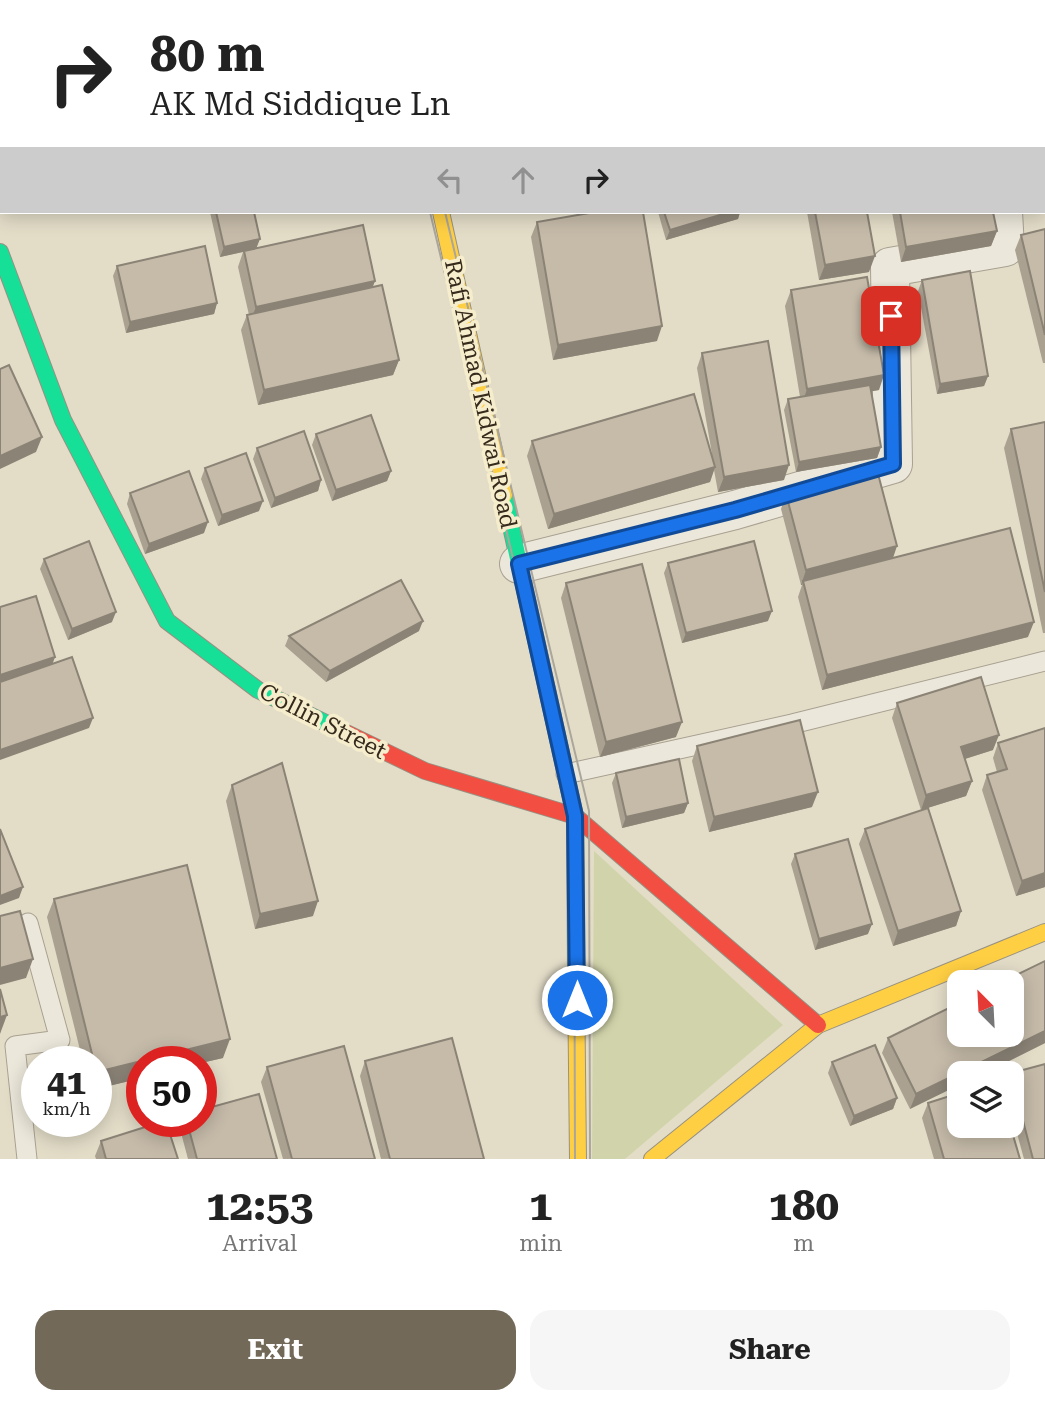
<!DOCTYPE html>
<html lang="en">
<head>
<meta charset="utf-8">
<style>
	:root { --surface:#fff; --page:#f6f6f6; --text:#222; --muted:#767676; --accent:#726958 }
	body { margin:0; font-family:"Roboto Serif",serif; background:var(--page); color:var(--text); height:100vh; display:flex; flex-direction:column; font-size:26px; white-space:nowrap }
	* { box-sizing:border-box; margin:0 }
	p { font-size:23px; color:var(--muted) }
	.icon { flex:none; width:38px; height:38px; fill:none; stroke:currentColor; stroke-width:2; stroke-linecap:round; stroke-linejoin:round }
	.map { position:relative; height:1159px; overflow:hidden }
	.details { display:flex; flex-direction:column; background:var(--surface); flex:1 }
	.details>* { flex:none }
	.guide { position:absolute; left:0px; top:0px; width:1046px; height:214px; box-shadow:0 4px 18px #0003; background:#fff; color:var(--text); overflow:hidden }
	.needle { width:46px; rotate:336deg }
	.fabs { position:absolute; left:947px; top:970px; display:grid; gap:14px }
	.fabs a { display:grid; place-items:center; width:77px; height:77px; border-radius:14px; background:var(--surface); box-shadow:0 4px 18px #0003; font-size:35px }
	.speed { position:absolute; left:21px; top:1046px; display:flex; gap:14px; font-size:35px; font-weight:700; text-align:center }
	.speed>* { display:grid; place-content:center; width:91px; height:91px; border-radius:50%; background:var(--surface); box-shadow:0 4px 18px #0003; line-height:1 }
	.speed small { font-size:18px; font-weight:400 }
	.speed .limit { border:10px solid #d22; background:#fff; color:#111 }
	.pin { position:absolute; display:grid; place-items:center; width:60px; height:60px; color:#fff; margin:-30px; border-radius:14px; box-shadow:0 4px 10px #0006 }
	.me { position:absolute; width:77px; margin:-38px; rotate:0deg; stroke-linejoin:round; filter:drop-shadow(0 0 5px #0008) }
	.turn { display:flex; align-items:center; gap:24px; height:147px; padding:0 35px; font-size:32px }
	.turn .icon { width:91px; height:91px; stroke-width:2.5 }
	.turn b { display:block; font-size:49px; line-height:60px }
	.lanes { display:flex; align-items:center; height:66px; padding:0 35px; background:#0003; justify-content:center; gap:35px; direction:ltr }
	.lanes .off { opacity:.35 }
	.eta { display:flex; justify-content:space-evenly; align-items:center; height:119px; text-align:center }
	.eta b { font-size:42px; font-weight:700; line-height:49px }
	.primary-button { display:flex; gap:14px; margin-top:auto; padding:14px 35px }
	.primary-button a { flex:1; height:80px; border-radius:21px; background:var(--accent); color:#fff; font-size:28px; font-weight:700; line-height:80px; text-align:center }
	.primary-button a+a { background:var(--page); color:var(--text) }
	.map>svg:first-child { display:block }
	.green { fill:#d1d4aa }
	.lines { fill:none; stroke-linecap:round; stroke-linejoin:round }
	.lane-casing { stroke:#a8a192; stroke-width:21 }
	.street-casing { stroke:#a8a192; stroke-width:40 }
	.fast-casing { stroke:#979182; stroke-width:18 }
	.slow-casing { stroke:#979182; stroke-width:18 }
	.jam-casing { stroke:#979182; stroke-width:18 }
	.lane { stroke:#ebe7da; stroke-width:19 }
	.street { stroke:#ebe7da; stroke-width:38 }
	.fast { stroke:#16e098; stroke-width:16 }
	.slow { stroke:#ffcf43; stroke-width:16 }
	.jam { stroke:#f24e42; stroke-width:16 }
	.tram { stroke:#aaa69b; stroke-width:2 }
	.wall { fill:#aaa191 }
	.shaded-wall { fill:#8b8376 }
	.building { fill:#c6bba9; stroke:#8b8376; stroke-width:2 }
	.route-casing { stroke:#114b97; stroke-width:18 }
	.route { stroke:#1a73e8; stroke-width:12 }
	.labels { text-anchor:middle; stroke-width:7; stroke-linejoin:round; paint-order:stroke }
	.street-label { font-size:23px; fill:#352a1b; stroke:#f6edcd }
</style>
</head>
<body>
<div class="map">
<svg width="1045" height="1159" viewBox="0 0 1045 1159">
	<rect width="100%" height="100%" fill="#e3ddc8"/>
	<polygon class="green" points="594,851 783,1025 625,1159 592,1159"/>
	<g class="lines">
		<g class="lane-casing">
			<g id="lane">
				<polyline points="566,774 792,724 1045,661"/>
				<polyline points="27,1159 15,1046 60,1040 28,923"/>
			</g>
		</g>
		<g class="street-casing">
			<g id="street">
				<polyline points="994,0 994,2"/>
				<polyline points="133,2 140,0"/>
				<polyline points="0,34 2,34"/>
				<polyline points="519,564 735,510 893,464 890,267 1005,247 1003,212"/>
			</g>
		</g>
		<g class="fast-casing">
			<g id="fast">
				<polyline points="0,252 63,420 167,621 258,690 336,728"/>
				<polyline points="504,495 575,816 576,975"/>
			</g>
		</g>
		<g class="slow-casing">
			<g id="slow">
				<polyline points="393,0 393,2"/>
				<polyline points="441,212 504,495"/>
				<polyline points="576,975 578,1159"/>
				<polyline points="652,1159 818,1025 1045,932"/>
			</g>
		</g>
		<g class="jam-casing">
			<polyline id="jam" points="336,728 425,771 575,816 818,1025"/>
		</g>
		<use href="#lane" class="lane"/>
		<use href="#street" class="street"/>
		<use href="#fast" class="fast"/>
		<use href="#slow" class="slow"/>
		<use href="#jam" class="jam"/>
		<g class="tram">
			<polyline points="379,0 379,2"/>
			<polyline points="394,0 395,2"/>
			<polyline points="430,212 574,813 575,1159"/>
			<polyline points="445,212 589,811 590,1159"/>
		</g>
	</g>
	<g class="wall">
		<polygon points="210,212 254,212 257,249 375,281 372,288 399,360 393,375 258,405 241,330 247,315 249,315 238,267 243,252 220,257"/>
		<polygon points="658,212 740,212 738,219 666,240"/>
		<polygon points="807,212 867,212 869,272 819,280"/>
		<polygon points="892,212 993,212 997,231 991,246 901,262"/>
		<polygon points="537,222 657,341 553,360 531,237"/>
		<polygon points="1045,229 1045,363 1043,363 1015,250 1021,235"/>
		<polygon points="117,266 217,303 214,314 126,333 113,276"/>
		<polygon points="922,280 988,376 984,386 937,394 918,291"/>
		<polygon points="791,290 879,390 871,391 881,447 877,458 796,472 784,410 788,399 800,397 785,306"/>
		<polygon points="702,353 784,480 718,492 714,470 710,482 548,529 527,456 532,441 712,454 697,368"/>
		<polygon points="1045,422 1045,633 1043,633 1004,448 1011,429"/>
		<polygon points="316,434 391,471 387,481 332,501 312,445"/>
		<polygon points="257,448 321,480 318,491 271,508 253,459"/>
		<polygon points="205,468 259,511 218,526 201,479"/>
		<polygon points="130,493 204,533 145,554 127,504"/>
		<polygon points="786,494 893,558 1028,637 822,690 798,597 802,585 801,585 781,509"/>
		<polygon points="44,559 112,622 68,640 40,569"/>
		<polygon points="668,563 768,621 682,643 664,573"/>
		<polygon points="566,583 676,737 600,757 561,598"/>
		<polygon points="419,631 326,682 285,646 289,636"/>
		<polygon points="897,703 993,750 965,759 972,781 966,796 921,810 892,718"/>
		<polygon points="998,743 1045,887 1016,896 982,790 987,775 997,772 993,758"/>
		<polygon points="697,746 812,807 709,832 692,761"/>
		<polygon points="616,773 688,803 684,813 622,828 612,783"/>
		<polygon points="232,785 313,916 255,929 226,801"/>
		<polygon points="865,829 961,911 956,926 893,946 859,844"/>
		<polygon points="795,854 868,934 815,950 791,864"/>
		<polygon points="54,899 223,1058 201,1063 201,1062 142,1062 142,1078 96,1089 96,1062 83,1062 47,917"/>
		<polygon points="888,1038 1045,1043 985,1073 959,1073 910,1109 882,1053"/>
		<polygon points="365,1061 484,1159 381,1159 360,1076"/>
		<polygon points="832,1062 897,1098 893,1109 850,1126 828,1073"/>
		<polygon points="267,1067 375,1159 283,1159 261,1082"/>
		<polygon points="1012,1073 1045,1159 1024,1159 1012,1115"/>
		<polygon points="928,1103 1020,1159 934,1159 922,1118"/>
		<polygon points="182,1122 201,1122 277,1159 188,1159 180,1129"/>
		<polygon points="101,1141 178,1159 96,1159 95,1156"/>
	</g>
	<g class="shaded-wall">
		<polygon points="59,0 74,0 73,2 52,2"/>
		<polygon points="80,0 92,0 79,2"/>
		<polygon points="792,0 814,0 813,2 782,2"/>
		<polygon points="730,212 740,212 738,219 666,240 670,230"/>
		<polygon points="997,231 991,246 901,262 906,247"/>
		<polygon points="260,239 256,249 220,257 224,247"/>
		<polygon points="875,256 869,272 819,280 825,265"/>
		<polygon points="375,281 369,296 250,322 256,307"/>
		<polygon points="217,303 214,314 126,333 130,322"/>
		<polygon points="662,326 657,341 553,360 558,345"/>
		<polygon points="399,360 393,375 258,405 264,390"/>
		<polygon points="884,375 879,390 802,404 807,389"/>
		<polygon points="988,376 984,386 937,394 940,384"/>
		<polygon points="42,437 36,452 0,469 0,456"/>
		<polygon points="881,447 877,458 796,472 799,462"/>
		<polygon points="789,465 784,480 718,492 724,477"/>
		<polygon points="715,467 710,482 548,529 554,514"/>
		<polygon points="391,471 387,481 332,501 336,490"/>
		<polygon points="321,480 318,491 271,508 275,498"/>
		<polygon points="263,501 259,511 218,526 222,515"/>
		<polygon points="208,522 204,533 145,554 149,544"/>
		<polygon points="897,546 892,561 803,581 802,585 801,585 806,570"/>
		<polygon points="772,611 768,621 682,643 686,633"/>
		<polygon points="116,612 112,622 68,640 72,629"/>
		<polygon points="423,621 419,631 326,682 330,671"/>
		<polygon points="1034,622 1028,637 822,690 827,675"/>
		<polygon points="55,657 51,668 0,684 0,675"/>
		<polygon points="93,718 89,728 0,760 0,750"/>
		<polygon points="682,722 676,737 600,757 606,742"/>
		<polygon points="999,735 993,750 955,762 961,747"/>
		<polygon points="972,781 966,796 921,810 926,795"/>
		<polygon points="818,792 812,807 709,832 714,817"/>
		<polygon points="688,803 684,813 622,828 626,817"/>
		<polygon points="1045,873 1045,887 1016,896 1022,881"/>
		<polygon points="23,887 19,898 0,905 0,896"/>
		<polygon points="318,901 313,916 255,929 260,914"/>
		<polygon points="961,911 956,926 893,946 898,931"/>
		<polygon points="872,924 868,934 815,950 819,939"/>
		<polygon points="33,959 26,978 0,985 0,968"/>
		<polygon points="7,1015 0,1034 0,1017"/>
		<polygon points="1045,1031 1045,1043 985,1073 959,1073"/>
		<polygon points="230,1039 223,1058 201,1063 201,1062 142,1062 142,1078 96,1089 97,1072"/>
		<polygon points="959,1073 959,1085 910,1109 916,1094"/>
		<polygon points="897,1098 893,1109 850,1126 854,1116"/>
	</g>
	<g class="building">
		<polygon points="14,0 59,0 52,2 15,2"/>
		<polygon points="255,0 310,0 310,2 247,2"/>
		<rect x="438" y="0" width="91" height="2"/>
		<polygon points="586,0 710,0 710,2 579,2"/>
		<polygon points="758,0 792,0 782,2 758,2"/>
		<polygon points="1036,0 1045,0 1045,5 1045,2 1036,2"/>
		<polygon points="216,212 254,212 260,239 224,247"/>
		<polygon points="595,212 643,212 662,326 558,345 537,222"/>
		<polygon points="664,212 730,212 670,230"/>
		<polygon points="815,212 867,212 875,256 825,265"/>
		<polygon points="900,212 993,212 997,231 906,247"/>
		<polygon points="363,225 375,281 256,307 244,251"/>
		<polygon points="1045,229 1045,335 1021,235"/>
		<polygon points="205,246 217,303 130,322 117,266"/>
		<polygon points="970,271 988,376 940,384 922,280"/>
		<polygon points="867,277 884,375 807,389 791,290"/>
		<polygon points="382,285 399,360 264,390 247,315"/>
		<polygon points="768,341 789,465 724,477 702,353"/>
		<polygon points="9,365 42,437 0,456 0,369"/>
		<polygon points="870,385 881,447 799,462 788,399"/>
		<polygon points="694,394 715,467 554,514 532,441"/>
		<polygon points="371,415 391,471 336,490 316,434"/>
		<polygon points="1045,422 1045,592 1011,429"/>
		<polygon points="304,431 321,480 275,498 257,448"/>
		<polygon points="246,453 263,501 222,515 205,468"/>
		<polygon points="877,470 897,546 806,570 786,494"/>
		<polygon points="189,471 208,522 149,544 130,493"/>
		<polygon points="1010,528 1034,622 827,675 803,581"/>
		<polygon points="89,541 116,612 72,629 44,559"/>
		<polygon points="754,541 772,611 686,633 668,563"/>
		<polygon points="642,564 682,722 606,742 566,583"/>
		<polygon points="401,580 423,621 330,671 289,636"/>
		<polygon points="36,596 55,657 0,675 0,607"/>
		<polygon points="72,657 93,718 0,750 0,682"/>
		<polygon points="981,677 999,735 961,747 972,781 926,795 897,703"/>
		<polygon points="800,720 818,792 714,817 697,746"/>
		<polygon points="1045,728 1045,873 1022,881 987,775 1007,769 998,743"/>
		<polygon points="679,759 688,803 626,817 616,773"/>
		<polygon points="282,763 318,901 260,914 232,785"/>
		<polygon points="928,808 961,911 898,931 865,829"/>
		<polygon points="0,829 23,887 0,896"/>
		<polygon points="848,839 872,924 819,939 795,854"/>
		<polygon points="187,865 230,1039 97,1072 96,1062 94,1062 54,899"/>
		<polygon points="20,911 33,959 0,968 0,916"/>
		<polygon points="1045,961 1045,1031 916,1094 888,1038 959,1003 959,1034 1012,1034 1012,982 1002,982"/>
		<polygon points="0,989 7,1015 0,1017"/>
		<polygon points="452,1038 484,1159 390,1159 365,1061"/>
		<polygon points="875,1045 897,1098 854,1116 832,1062"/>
		<polygon points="344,1046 375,1159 292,1159 267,1067"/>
		<polygon points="1045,1064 1045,1159 1033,1159 1012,1079 1012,1073"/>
		<polygon points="959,1093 959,1125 1010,1125 1020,1159 944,1159 928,1103"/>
		<polygon points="259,1094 277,1159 197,1159 187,1122 201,1122 201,1110"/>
		<polygon points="161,1122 166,1122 178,1159 106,1159 101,1141"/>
	</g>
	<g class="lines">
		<g class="route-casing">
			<polyline id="route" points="577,1000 575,816 519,564 735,510 893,464 891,316"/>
		</g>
		<use href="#route" class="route"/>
	</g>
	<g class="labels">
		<g class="street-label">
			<text transform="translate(481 394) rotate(78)" y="8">Rafi Ahmad Kidwai Road</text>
			<text transform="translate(323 721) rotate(27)" y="8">Collin Street</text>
		</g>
	</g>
</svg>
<div class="fabs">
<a><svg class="needle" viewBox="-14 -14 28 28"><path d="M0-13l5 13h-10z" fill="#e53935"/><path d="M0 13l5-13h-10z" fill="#767676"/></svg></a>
<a><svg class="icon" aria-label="layers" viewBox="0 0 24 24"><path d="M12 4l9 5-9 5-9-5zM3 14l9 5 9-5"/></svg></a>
</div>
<div class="speed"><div>41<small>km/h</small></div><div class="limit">50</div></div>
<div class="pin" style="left:891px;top:316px;background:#d93025"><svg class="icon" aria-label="arrive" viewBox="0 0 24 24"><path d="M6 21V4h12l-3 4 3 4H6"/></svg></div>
<svg class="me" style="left:577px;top:1000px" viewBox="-20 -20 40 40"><circle r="17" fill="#1a73e8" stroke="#fff" stroke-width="3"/><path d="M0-11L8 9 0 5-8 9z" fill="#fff"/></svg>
<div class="guide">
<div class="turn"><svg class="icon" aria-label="right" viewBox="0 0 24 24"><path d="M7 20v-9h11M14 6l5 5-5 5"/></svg><div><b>80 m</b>AK Md Siddique Ln</div></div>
<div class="lanes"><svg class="icon off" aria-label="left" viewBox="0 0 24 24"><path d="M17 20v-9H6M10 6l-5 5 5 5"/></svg><svg class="icon off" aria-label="ahead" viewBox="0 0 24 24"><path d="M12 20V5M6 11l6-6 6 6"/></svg><svg class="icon" aria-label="right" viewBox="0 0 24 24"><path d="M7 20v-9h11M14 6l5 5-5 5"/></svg></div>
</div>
</div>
<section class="details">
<div class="eta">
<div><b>12:53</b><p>Arrival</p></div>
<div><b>1</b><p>min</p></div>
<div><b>180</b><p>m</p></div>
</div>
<div class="primary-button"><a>Exit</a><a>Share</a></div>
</section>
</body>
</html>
